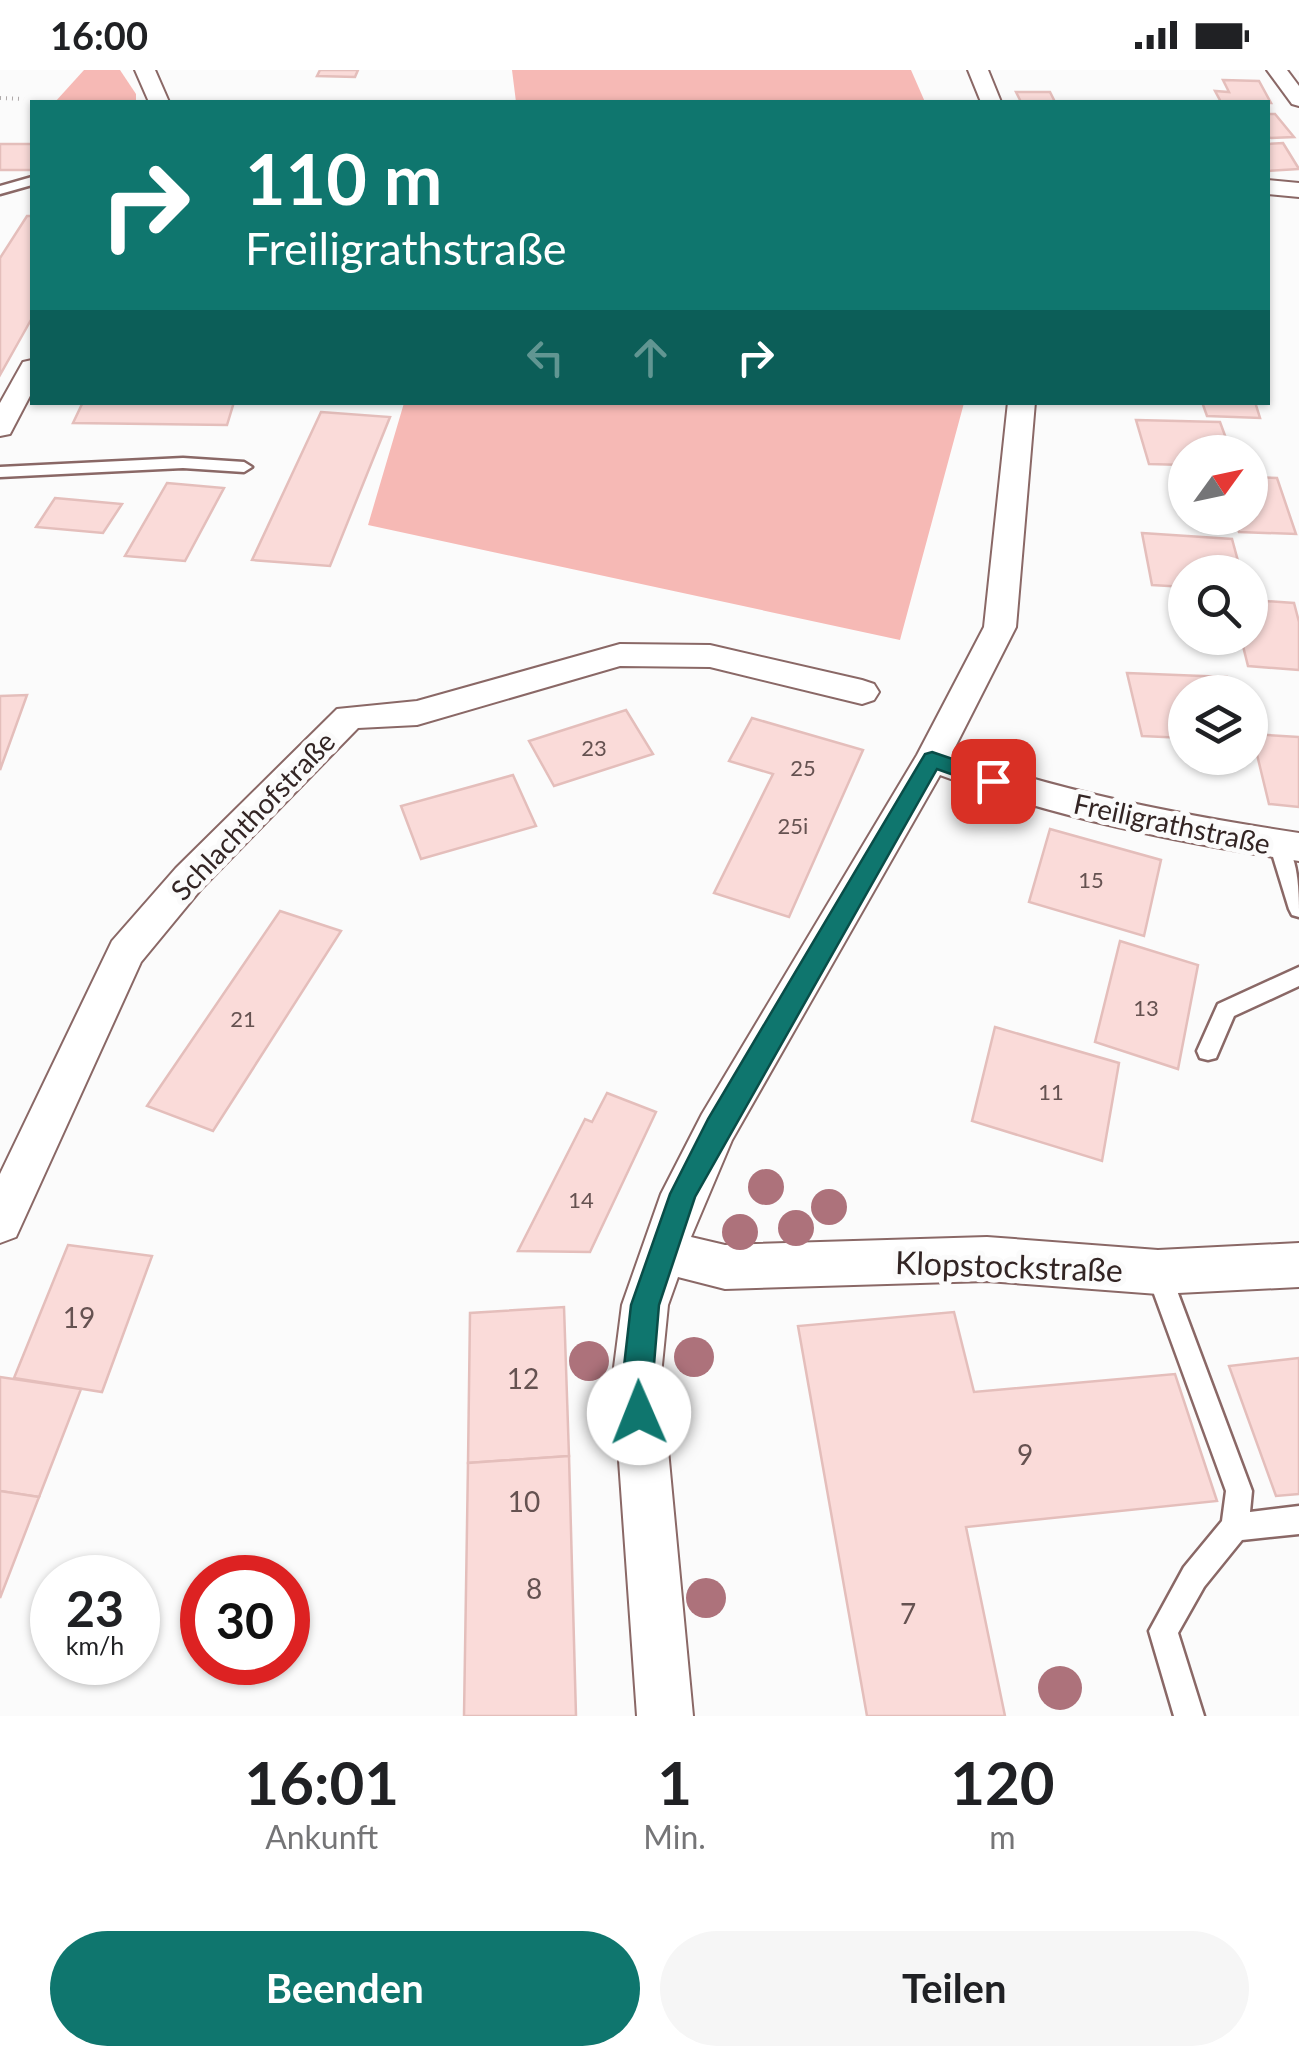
<!DOCTYPE html>
<html lang="de">
<head>
<meta charset="utf-8">
<style>
	:root { --surface:#fff; --page:#f6f6f6; --text:#202124; --muted:#757577; --accent:#0f766e }
	body { margin:0; font-family:Lato,sans-serif; background:var(--page); color:var(--text); height:100vh; display:flex; flex-direction:column; font-size:38px; white-space:nowrap }
	* { box-sizing:border-box; margin:0 }
	p { font-size:32px; color:var(--muted) }
	.icon { flex:none; width:55px; height:55px; fill:none; stroke:currentColor; stroke-width:2; stroke-linecap:round; stroke-linejoin:round }
	.map { position:relative; height:1646px; overflow:hidden }
	.drawer { display:flex; flex-direction:column; background:var(--surface); flex:1 }
	.drawer>* { flex:none }
	.banner { position:absolute; left:30px; top:30px; width:1240px; height:305px; border-radius:0px; box-shadow:0 2px 8px #0004; background:#0f766e; color:#fff; overflow:hidden }
	.needle { width:65px; rotate:57deg }
	.tools { position:absolute; left:1168px; top:365px; display:grid; gap:20px }
	.tools a { display:grid; place-items:center; width:100px; height:100px; border-radius:50%; background:var(--surface); box-shadow:0 2px 8px #0004; font-size:50px }
	.speed { position:absolute; left:30px; top:1485px; display:flex; gap:20px; font-size:50px; font-weight:700; text-align:center }
	.speed>* { display:grid; place-content:center; width:130px; height:130px; border-radius:50%; background:var(--surface); box-shadow:0 2px 8px #0004; line-height:1 }
	.speed small { font-size:25px; font-weight:400 }
	.speed .limit { border:15px solid #d22; background:#fff; color:#111 }
	.pin { position:absolute; display:grid; place-items:center; width:85px; height:85px; color:#fff; margin:-42px; border-radius:20px; box-shadow:0 5px 15px #0006 }
	.me { position:absolute; width:110px; margin:-55px; rotate:359deg; stroke-linejoin:round; filter:drop-shadow(0 0 8px #0008) }
	.turn { display:flex; align-items:center; gap:35px; height:210px; padding:0 50px; font-size:45px }
	.turn .icon { width:130px; height:130px; stroke-width:2.5 }
	.turn b { display:block; font-size:70px; line-height:85px }
	.lanes { display:flex; align-items:center; height:95px; padding:0 50px; background:#0003; justify-content:center; gap:50px; direction:ltr }
	.lanes .off { opacity:.35 }
	.eta { display:flex; justify-content:space-evenly; align-items:center; height:170px; text-align:center }
	.eta b { font-size:60px; font-weight:700; line-height:70px }
	.action { display:flex; gap:20px; margin-top:auto; padding:20px 50px }
	.action a { flex:1; height:115px; border-radius:60px; background:var(--accent); color:#fff; font-size:40px; font-weight:700; line-height:115px; text-align:center }
	.action a+a { background:var(--page); color:var(--text) }
	.status { display:flex; justify-content:space-between; align-items:center; height:70px; padding:0 50px; background:var(--surface); direction:ltr }
	.status svg { height:28px; fill:currentColor }
	.map>svg:first-child { display:block }
	.green { fill:#f6b9b5 }
	.building { fill:#fadbd9; stroke:#e4bebb; stroke-width:2.5 }
	.lines { fill:none; stroke-linecap:round; stroke-linejoin:round }
	.service-casing { stroke:#8a6866; stroke-width:5 }
	.minor-casing { stroke:#8a6866; stroke-width:4 }
	.path { stroke:#aea9a9; stroke-width:4; stroke-dasharray:1 5; stroke-linecap:butt }
	.service { fill:#fff; fill-rule:evenodd }
	.minor { fill:#fff; fill-rule:evenodd }
	.tree { fill:#ad727b }
	.route { fill:#0f766e; stroke:#0a4d48; stroke-width:2.5 }
	.labels { text-anchor:middle; stroke-width:10; stroke-linejoin:round; paint-order:stroke }
	.number-label { font-size:22px; fill:#655251 }
	.street-label { font-size:28px; fill:#332524; stroke:#fbfbfb }
	.near-number-label { font-size:28px; fill:#655251 }
	.near-street-label { font-size:32px; fill:#332524; stroke:#fbfbfb }
</style>
</head>
<body>
<div class="status"><b>16:00</b><svg viewBox="0 0 49 12"><path d="M0 12V9h3v3zM5 12V6h3v6zM10 12V3h3v9zM15 12V0h3v12zM26 1h20v11H26zM47 4h2v5h-2z"/></svg></div>
<div class="map">
<svg width="1299" height="1646" viewBox="0 0 1299 1646">
	<rect width="100%" height="100%" fill="#fbfbfb"/>
	<g class="green">
		<polygon points="84,0 120,0 136,24 136,32 55,32"/>
		<polygon points="512,0 911,0 925,32 516,32"/>
		<polygon points="404,333 404,332 964,333 900,570 368,455"/>
	</g>
	<g class="building">
		<polygon points="320,0 358,0 355,7 317,6"/>
		<polygon points="1223,10 1259,11 1271,33 1221,32 1215,21 1229,22"/>
		<polygon points="1016,22 1050,22 1055,32 1021,32"/>
		<polygon points="1268,44 1275,44 1294,67 1268,68"/>
		<polygon points="1283,73 1299,99 1268,101 1268,74"/>
		<rect x="0" y="74" width="32" height="26"/>
		<polygon points="27,146 32,146 32,248 0,305 0,188"/>
		<polygon points="83,332 234,332 227,355 73,353"/>
		<polygon points="1202,332 1255,332 1260,348 1207,346"/>
		<polygon points="321,342 390,347 330,496 252,490"/>
		<polygon points="1136,350 1220,352 1231,382 1185,382 1185,395 1149,394"/>
		<polygon points="1250,407 1277,408 1296,464 1239,462 1235,448 1250,448"/>
		<polygon points="167,413 224,418 185,491 125,486"/>
		<polygon points="55,428 122,434 103,463 36,457"/>
		<polygon points="1142,463 1232,469 1241,502 1185,502 1185,517 1152,515"/>
		<polygon points="1250,530 1294,533 1299,552 1299,600 1248,596 1241,568 1250,568"/>
		<polygon points="1127,603 1227,607 1231,622 1185,622 1185,668 1142,666"/>
		<polygon points="27,625 0,700 0,626"/>
		<polygon points="626,640 653,684 554,716 529,671"/>
		<polygon points="752,648 863,680 789,847 714,823 773,704 729,691"/>
		<polygon points="1252,664 1299,667 1299,737 1269,734"/>
		<polygon points="513,705 536,756 421,789 401,736"/>
		<polygon points="1050,759 1161,790 1144,866 1029,832"/>
		<polygon points="280,841 341,861 213,1061 147,1036"/>
		<polygon points="1120,871 1198,895 1178,999 1095,972"/>
		<polygon points="995,957 1119,993 1102,1091 972,1051"/>
		<polygon points="607,1023 656,1042 590,1182 518,1181 585,1049 592,1052"/>
		<polygon points="68,1175 152,1186 102,1322 14,1308"/>
		<polygon points="564,1237 569,1386 468,1393 470,1243"/>
		<polygon points="954,1242 974,1322 1175,1304 1217,1431 966,1457 1005,1646 867,1646 798,1256"/>
		<polygon points="1299,1288 1299,1424 1276,1426 1229,1296"/>
		<polygon points="0,1307 81,1319 39,1427 0,1421"/>
		<polygon points="569,1386 576,1646 464,1646 468,1393"/>
		<polygon points="0,1421 39,1427 0,1528"/>
	</g>
	<g class="lines">
		<g class="service-casing">
			<g id="service">
				<polygon points="32,107 32,115 0,124 0,116"/>
				<polygon points="183,388 244,392 252,397 244,402 183,398 0,407 0,397"/>
				<path d="M 1280,770 C 1299,780 1299,825 1299,847 L 1292,845 L 1289,839 L 1270,777 Z"/>
				<polygon points="1299,897 1299,916 1234,946 1216,988 1208,990 1200,988 1197,981 1218,934"/>
				<polygon points="1158,1190 1167,1194 1170,1202 1252,1421 1250,1442 1299,1436 1299,1464 1242,1470 1204,1517 1178,1563 1204,1646 1174,1646 1149,1561 1184,1497 1222,1451 1226,1421 1146,1202 1149,1194"/>
			</g>
		</g>
		<g class="minor-casing">
			<g id="minor">
				<polygon points="135,0 155,0 169,32 149,32"/>
				<polygon points="968,0 988,0 1001,32 981,32"/>
				<polygon points="1267,0 1287,0 1299,16 1299,36 1292,34"/>
				<polygon points="1268,110 1299,113 1299,127 1268,124"/>
				<polygon points="32,290 32,322 10,364 0,366 0,333 23,292"/>
				<path d="M 1008,332 L 1035,332 L 1016,557 L 952,683 C 1065,723 1181,745 1299,763 L 1299,791 C 1176,772 1057,748 940,705 L 732,1070 L 691,1167 L 725,1175 L 987,1167 L 1158,1180 L 1299,1173 L 1299,1217 L 1158,1224 L 987,1211 L 725,1219 L 678,1207 L 668,1235 L 661,1305 L 693,1646 L 637,1646 L 613,1305 L 622,1235 L 661,1124 L 702,1044 L 917,685 L 984,557 Z"/>
				<polygon points="620,574 710,575 862,610 874,614 879,622 874,630 862,634 710,597 620,596 417,655 358,658 202,818 141,892 16,1167 0,1173 0,1104 112,871 176,798 337,639 417,631"/>
			</g>
		</g>
		<polyline class="path" points="0,28 24,29"/>
		<use href="#service" class="service"/>
		<use href="#minor" class="minor"/>
	</g>
	<g class="tree">
		<circle cx="766" cy="1117" r="18"/>
		<circle cx="829" cy="1137" r="18"/>
		<circle cx="796" cy="1158" r="18"/>
		<circle cx="740" cy="1162" r="18"/>
		<circle cx="694" cy="1287" r="20"/>
		<circle cx="589" cy="1291" r="20"/>
		<circle cx="706" cy="1528" r="20"/>
		<circle cx="1060" cy="1618" r="22"/>
	</g>
	<polygon class="route" points="932,682 1000,705 1003,711 993,719 937,699 695,1127 659,1235 649,1354 639,1358 629,1354 623,1305 631,1235 670,1124 708,1049 925,684"/>
	<g class="labels">
		<g class="number-label">
			<text x="594" y="686">23</text>
			<text x="803" y="706">25</text>
			<text x="793" y="764">25i</text>
			<text x="1091" y="818">15</text>
			<text x="1146" y="946">13</text>
			<text x="243" y="957">21</text>
			<text x="1051" y="1030">11</text>
			<text x="581" y="1138">14</text>
		</g>
		<g class="street-label">
			<text transform="translate(253 746) rotate(-46)" y="10">Schlachthofstraße</text>
			<text transform="translate(1172 754) rotate(12)" y="10">Freiligrathstraße</text>
		</g>
		<g class="near-number-label">
			<text x="79" y="1258">19</text>
			<text x="523" y="1319">12</text>
			<text x="1025" y="1395">9</text>
			<text x="524" y="1442">10</text>
			<text x="534" y="1529">8</text>
			<text x="908" y="1554">7</text>
		</g>
		<g class="near-street-label">
			<text transform="translate(1009 1197) rotate(2)" y="11">Klopstockstraße</text>
		</g>
	</g>
</svg>
<div class="tools">
<a><svg class="needle" viewBox="-14 -14 28 28"><path d="M0-13l5 13h-10z" fill="#e53935"/><path d="M0 13l5-13h-10z" fill="#757577"/></svg></a>
<a><svg class="icon" aria-label="search" viewBox="0 0 24 24"><circle cx="10" cy="10" r="6"/><path d="M15 15l6 6"/></svg></a>
<a><svg class="icon" aria-label="layers" viewBox="0 0 24 24"><path d="M12 4l9 5-9 5-9-5zM3 14l9 5 9-5"/></svg></a>
</div>
<div class="speed"><div>23<small>km/h</small></div><div class="limit">30</div></div>
<div class="pin" style="left:993px;top:711px;background:#d93025"><svg class="icon" aria-label="arrive" viewBox="0 0 24 24"><path d="M6 21V4h12l-3 4 3 4H6"/></svg></div>
<svg class="me" style="left:639px;top:1343px" viewBox="-20 -20 40 40"><circle r="19" fill="#fff"/><path d="M0-13L10 11 0 6-10 11z" fill="#0f766e"/></svg>
<div class="banner">
<div class="turn"><svg class="icon" aria-label="right" viewBox="0 0 24 24"><path d="M7 20v-9h11M14 6l5 5-5 5"/></svg><div><b>110 m</b>Freiligrathstraße</div></div>
<div class="lanes"><svg class="icon off" aria-label="left" viewBox="0 0 24 24"><path d="M17 20v-9H6M10 6l-5 5 5 5"/></svg><svg class="icon off" aria-label="ahead" viewBox="0 0 24 24"><path d="M12 20V5M6 11l6-6 6 6"/></svg><svg class="icon" aria-label="right" viewBox="0 0 24 24"><path d="M7 20v-9h11M14 6l5 5-5 5"/></svg></div>
</div>
</div>
<section class="drawer">
<div class="eta">
<div><b>16:01</b><p>Ankunft</p></div>
<div><b>1</b><p>Min.</p></div>
<div><b>120</b><p>m</p></div>
</div>
<div class="action"><a>Beenden</a><a>Teilen</a></div>
</section>
</body>
</html>
